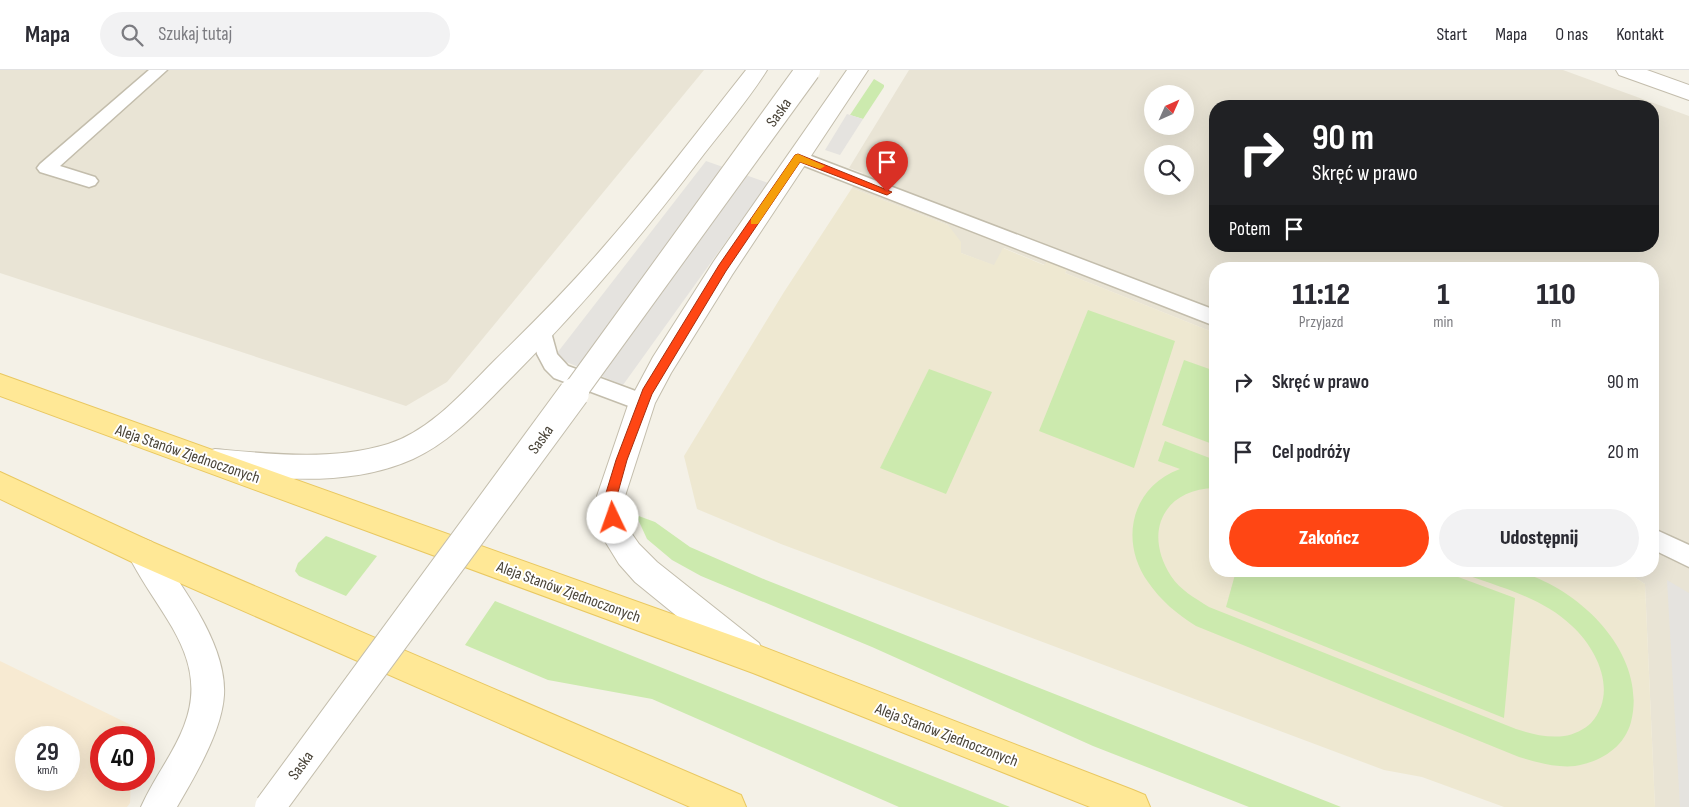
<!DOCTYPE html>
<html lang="pl">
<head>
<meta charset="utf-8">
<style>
	:root { --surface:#fff; --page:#f2f2f3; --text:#2b2b33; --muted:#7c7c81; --line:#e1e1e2; --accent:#ff4614 }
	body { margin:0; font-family:"Sofia Sans Condensed",sans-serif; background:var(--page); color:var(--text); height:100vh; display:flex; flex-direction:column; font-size:19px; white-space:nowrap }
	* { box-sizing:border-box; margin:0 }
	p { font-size:16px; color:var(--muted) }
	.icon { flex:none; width:28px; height:28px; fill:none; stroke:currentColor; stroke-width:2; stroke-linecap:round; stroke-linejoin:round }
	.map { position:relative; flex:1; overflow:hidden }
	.sheet { position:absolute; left:1209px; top:192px; width:450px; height:315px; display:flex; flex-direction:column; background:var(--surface); border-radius:20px; box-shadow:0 5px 20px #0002 }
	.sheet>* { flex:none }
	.hud { position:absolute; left:1209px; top:30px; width:450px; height:152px; border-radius:20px; box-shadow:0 5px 20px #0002; background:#202124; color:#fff; overflow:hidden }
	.needle { width:32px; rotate:45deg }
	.fabs { position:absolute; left:1144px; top:15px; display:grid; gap:10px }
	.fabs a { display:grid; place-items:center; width:50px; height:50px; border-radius:50%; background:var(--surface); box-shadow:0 5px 20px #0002; font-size:25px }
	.speed { position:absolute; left:15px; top:656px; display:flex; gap:10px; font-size:25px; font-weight:700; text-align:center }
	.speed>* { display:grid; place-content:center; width:65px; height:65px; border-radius:50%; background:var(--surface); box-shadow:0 5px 20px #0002; line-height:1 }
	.speed small { font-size:12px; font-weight:400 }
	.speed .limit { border:8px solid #d22; background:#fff; color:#111 }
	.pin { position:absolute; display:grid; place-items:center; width:42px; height:42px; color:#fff; margin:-51px -21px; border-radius:50% 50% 50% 0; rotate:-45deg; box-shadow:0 0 5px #0007 }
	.pin .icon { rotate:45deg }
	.me { position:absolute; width:55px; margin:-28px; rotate:357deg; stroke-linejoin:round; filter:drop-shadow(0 0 4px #0008) }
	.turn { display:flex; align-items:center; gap:18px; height:105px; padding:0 20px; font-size:22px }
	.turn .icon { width:65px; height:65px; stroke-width:2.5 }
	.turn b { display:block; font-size:35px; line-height:42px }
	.then { display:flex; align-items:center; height:48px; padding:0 20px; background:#0003; gap:10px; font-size:19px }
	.eta { display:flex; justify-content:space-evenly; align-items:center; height:85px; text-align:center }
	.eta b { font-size:30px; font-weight:800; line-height:35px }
	.button { display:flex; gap:10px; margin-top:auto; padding:10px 20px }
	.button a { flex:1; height:58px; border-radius:30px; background:var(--accent); color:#fff; font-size:20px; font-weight:800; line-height:58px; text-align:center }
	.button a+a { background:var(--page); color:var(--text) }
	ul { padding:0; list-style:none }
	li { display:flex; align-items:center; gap:15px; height:70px; padding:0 20px }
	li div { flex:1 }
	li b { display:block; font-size:19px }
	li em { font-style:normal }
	header { display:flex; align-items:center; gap:30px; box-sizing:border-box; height:70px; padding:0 25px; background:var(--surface); border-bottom:1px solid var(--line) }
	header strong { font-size:24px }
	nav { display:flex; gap:28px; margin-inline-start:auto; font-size:18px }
	.search { width:350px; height:45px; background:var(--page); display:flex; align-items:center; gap:12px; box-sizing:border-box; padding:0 18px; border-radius:28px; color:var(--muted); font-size:19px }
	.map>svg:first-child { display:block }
	.residential { fill:#e9e4d5; fill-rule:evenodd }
	.commercial { fill:#f7ead2; fill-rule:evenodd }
	.education { fill:#eee8d1 }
	.green { fill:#cceaae }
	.parking { fill:#e5e3df }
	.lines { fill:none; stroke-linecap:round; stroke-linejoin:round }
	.service-casing { stroke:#c3bdac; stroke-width:3 }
	.minor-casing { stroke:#c3bdac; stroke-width:2 }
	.tertiary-casing { stroke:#c3bdac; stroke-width:2 }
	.primary-casing { stroke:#e9c861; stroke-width:2 }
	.service { fill:#fff; fill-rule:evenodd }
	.minor { fill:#fff; fill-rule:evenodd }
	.tertiary { fill:#fff; fill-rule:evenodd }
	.primary { fill:#ffe896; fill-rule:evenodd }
	.tertiary-bridge-far1-casing { stroke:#c3bdac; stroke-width:26; stroke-linecap:butt }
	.tertiary-bridge-casing { stroke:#c3bdac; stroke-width:32; stroke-linecap:butt }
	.tertiary-bridge-far1 { stroke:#fff; stroke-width:24 }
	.tertiary-bridge { stroke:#fff; stroke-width:30 }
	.route { fill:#ff4614; stroke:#a62e0d }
	.slow { fill:#f59e0b }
	.labels { text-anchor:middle; stroke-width:4; stroke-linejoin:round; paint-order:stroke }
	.street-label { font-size:16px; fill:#484236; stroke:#fff }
</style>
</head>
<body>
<header>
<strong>Mapa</strong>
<div class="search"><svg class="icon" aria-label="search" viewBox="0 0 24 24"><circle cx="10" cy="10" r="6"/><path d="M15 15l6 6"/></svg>Szukaj tutaj</div>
<nav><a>Start</a><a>Mapa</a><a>O nas</a><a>Kontakt</a></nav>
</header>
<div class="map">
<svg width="1689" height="737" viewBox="0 0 1689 737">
	<rect width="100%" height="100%" fill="#f4f1e7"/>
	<g class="residential">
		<polygon points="0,0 704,0 447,312 406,336 0,203"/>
		<path d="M 909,0 L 1563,0 L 1689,46 L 1689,737 L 1655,737 L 1645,514 L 1625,501 L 1652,501 L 1652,199 L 1215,199 L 1215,263 L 1065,203 L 1067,199 L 1045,195 L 1004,178 L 995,196 L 961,183 L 948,155 L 852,118 L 863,103 L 849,98 ZM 1152,24 L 1185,24 L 1185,56 L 1152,56 ZM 1215,36 L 1652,36 L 1652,176 L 1215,176 ZM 1152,84 L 1185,84 L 1185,116 L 1152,116 Z"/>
	</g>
	<path class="commercial" d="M 0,591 L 133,656 L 132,667 L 101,668 L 101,710 L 131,710 L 130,733 L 127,737 L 0,737 ZM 26,668 L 69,668 L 69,710 L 26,710 Z"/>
	<polygon class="education" points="852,118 948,155 961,172 961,183 994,195 1003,178 1044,195 1047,191 1067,199 1065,203 1215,263 1215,501 1625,501 1645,514 1655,737 1504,737 1422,707 1384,700 781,474 697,439 684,386 784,222"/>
	<g class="green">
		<polygon points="874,9 884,15 884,17 863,49 850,45"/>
		<polygon points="1088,240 1175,271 1134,398 1039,361"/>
		<polygon points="1184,290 1215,301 1215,375 1162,355"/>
		<polygon points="929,299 992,322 946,424 880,398"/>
		<path d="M 1165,371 L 1215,390 L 1215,418 C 1163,419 1143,463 1171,506 C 1180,520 1195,528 1209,537 L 1516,659 C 1532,664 1547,668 1564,666 C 1573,665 1585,659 1591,653 C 1618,623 1598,580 1572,556 C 1541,526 1495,516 1456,501 C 1474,501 1504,497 1520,502 C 1581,519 1648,585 1631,652 C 1624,678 1600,692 1575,696 C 1556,698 1536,692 1519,687 L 1196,556 C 1177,544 1161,531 1148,512 C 1119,471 1131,417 1180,399 L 1158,391 Z"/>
		<polygon points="636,445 655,452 690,477 766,510 1341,737 1249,737 1093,676 872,577 701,506 672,490 647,469"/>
		<polygon points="326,466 377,486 346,526 299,506 295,501 298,493"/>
		<polygon points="1236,501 1442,501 1515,528 1504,648 1226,537"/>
		<polygon points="495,531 1010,737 899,737 652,629 548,610 465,575"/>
	</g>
	<g class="parking">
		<polygon points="847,44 863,49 840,85 825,80"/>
		<polygon points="706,91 768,113 623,315 554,287"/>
		<polygon points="1667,510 1689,523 1689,737 1680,737"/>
	</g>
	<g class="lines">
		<g class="service-casing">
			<g id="service">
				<polygon points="149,0 167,0 60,96 95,107 98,111 95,115 89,117 40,102 37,98 40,94"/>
				<polygon points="798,81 1215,240 1215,256 792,91 789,87 792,83"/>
				<polygon points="542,253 549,255 557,284 568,296 649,326 652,332 649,338 642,341 554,308 545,299 537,284 532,261 535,255"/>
				<polygon points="1652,458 1689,475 1689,497 1652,479"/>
			</g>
		</g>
		<g class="minor-casing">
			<polygon id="minor" points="1616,0 1647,0 1689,15 1689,30 1619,5"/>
		</g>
		<g class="tertiary-casing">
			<g id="tertiary">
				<path d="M 746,0 L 767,0 C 749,29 725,57 704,84 C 645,162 583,236 514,305 C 484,335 453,371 413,389 C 351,417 280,409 215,403 L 205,400 L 201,391 L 205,382 L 215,379 C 271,384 333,391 388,374 C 430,361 464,321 494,291 C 533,253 571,215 606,174 C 655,118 700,58 746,0 Z"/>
				<polygon points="847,0 868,0 732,205 671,303 655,333 625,426 632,464 639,474 657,492 759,573 764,584 759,595 748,599 737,595 635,512 619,494 603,468 597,426 629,332 653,287 714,191"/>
				<path d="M 142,468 L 152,472 C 180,514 227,573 224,625 C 222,661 195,706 177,737 L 141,737 C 153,709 173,685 184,656 C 212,585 154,541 127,482 L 132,472 Z"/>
			</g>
		</g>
		<g class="primary-casing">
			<g id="primary">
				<polygon points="0,304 753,573 1133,720 1145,725 1150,737 1090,737 753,603 0,326"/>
				<polygon points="0,402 152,472 741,725 746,737 690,737 132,492 0,429"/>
			</g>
		</g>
		<use href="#service" class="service"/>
		<use href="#minor" class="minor"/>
		<use href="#tertiary" class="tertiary"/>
		<use href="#primary" class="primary"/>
		<g class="tertiary-bridge-far1-casing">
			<polyline id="tertiary-bridge-far1" points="573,324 808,0"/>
		</g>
		<g class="tertiary-bridge-casing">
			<polyline id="tertiary-bridge" points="270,737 574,323"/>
		</g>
		<use href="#tertiary-bridge-far1" class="tertiary-bridge-far1"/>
		<use href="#tertiary-bridge" class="tertiary-bridge"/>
	</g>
	<polygon class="route" points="798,84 892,122 887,125 884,124 800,92 726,201 652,324 627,390 617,426 619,448 617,452 609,452 605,426 616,390 643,319 719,195 795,85"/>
	<polygon class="slow" points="798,84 825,96 820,99 800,92 758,154 751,154 751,149 795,85"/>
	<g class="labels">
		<g class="street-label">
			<text transform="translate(778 42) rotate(-54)" y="6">Saska</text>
			<text transform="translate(540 369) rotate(-54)" y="6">Saska</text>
			<text transform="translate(188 383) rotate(19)" y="6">Aleja Stanów Zjednoczonych</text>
			<text transform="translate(569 521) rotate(20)" y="6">Aleja Stanów Zjednoczonych</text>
			<text transform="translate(947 664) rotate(21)" y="6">Aleja Stanów Zjednoczonych</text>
			<text transform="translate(300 695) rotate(-54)" y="6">Saska</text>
		</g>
	</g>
</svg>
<div class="fabs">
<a><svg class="needle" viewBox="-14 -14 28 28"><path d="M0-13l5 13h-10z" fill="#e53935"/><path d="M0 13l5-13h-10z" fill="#7c7c81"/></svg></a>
<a><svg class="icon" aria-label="search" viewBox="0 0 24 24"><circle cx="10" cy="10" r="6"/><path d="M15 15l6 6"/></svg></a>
</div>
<div class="speed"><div>29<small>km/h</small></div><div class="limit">40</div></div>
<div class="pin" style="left:887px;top:122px;background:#d93025"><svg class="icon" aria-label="arrive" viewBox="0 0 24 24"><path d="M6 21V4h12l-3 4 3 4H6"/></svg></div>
<svg class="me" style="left:613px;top:448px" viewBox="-20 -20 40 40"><circle r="19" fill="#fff"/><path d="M0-13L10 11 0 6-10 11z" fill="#ff4614"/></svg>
<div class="hud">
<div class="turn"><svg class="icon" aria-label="right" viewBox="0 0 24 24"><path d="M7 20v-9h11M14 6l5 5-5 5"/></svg><div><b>90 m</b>Skręć w prawo</div></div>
<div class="then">Potem<svg class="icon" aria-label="arrive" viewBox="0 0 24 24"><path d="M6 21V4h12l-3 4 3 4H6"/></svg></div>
</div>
<section class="sheet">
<div class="eta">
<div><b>11:12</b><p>Przyjazd</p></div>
<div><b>1</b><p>min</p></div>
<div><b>110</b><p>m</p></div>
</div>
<ul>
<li><svg class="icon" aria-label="right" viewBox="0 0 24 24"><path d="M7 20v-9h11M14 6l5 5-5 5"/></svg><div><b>Skręć w prawo</b></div><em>90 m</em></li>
<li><svg class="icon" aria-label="arrive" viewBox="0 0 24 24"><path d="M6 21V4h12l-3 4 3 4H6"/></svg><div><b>Cel podróży</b></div><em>20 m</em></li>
</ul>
<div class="button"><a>Zakończ</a><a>Udostępnij</a></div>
</section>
</div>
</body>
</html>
